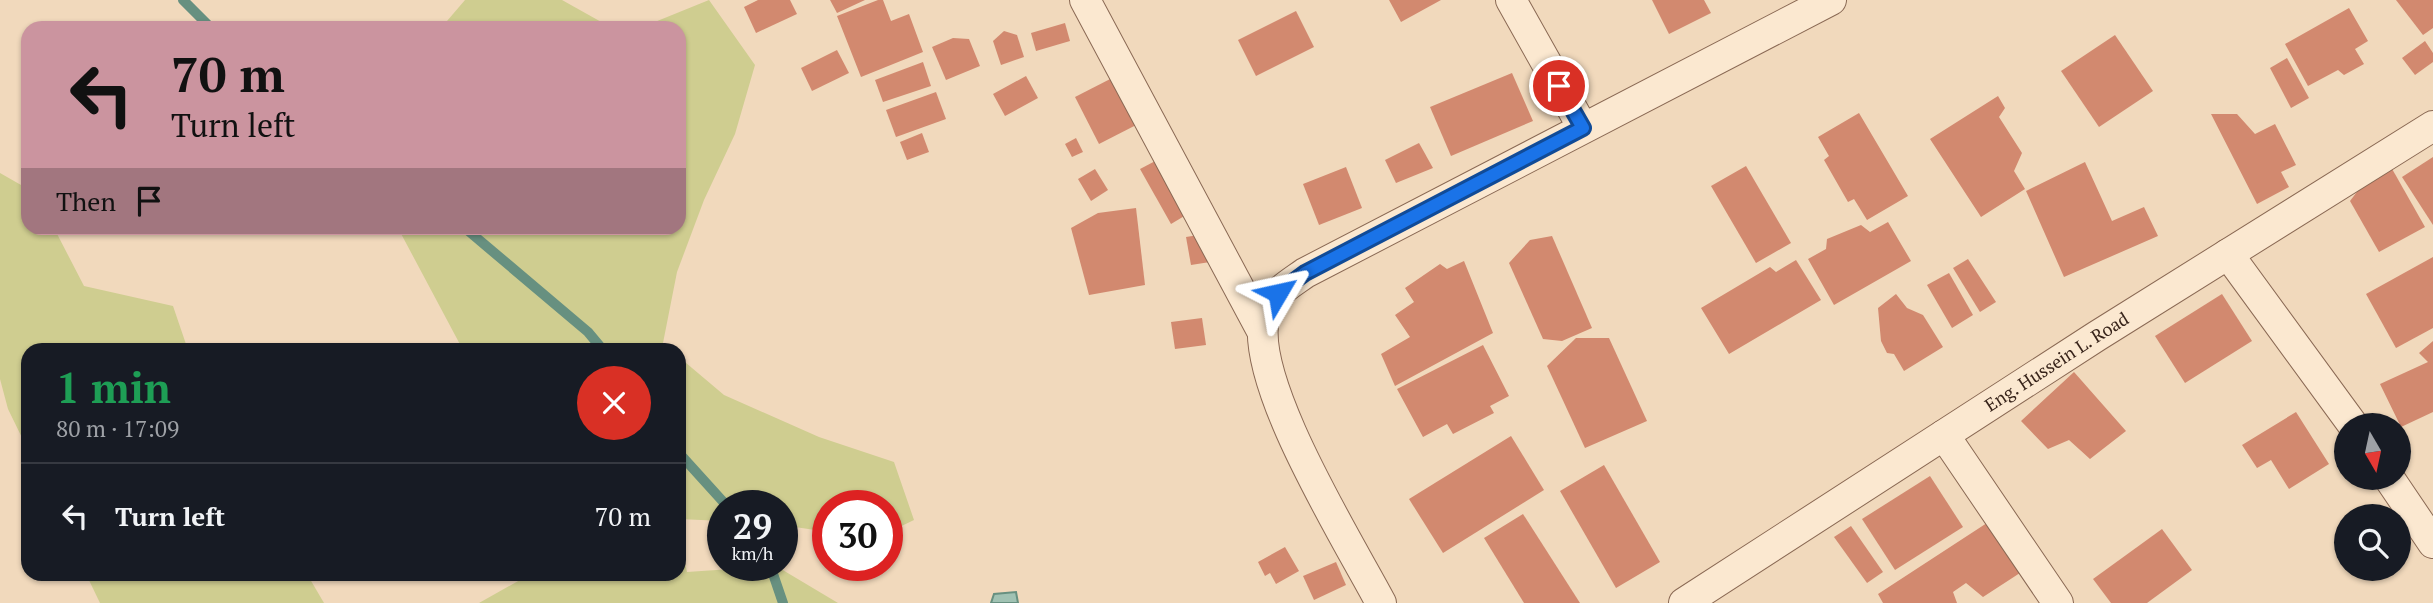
<!DOCTYPE html>
<html lang="en">
<head>
<meta charset="utf-8">
<style>
	:root { --surface:#171b24; --page:#242831; --text:#f1f3f6; --muted:#9ea1a6; --line:#363941 }
	body { margin:0; font-family:"PT Serif",serif; background:var(--page); color:var(--text); height:100vh; display:flex; flex-direction:column; font-size:26px; white-space:nowrap }
	* { box-sizing:border-box; margin:0 }
	p { font-size:23px; color:var(--muted) }
	.icon { flex:none; width:38px; height:38px; fill:none; stroke:currentColor; stroke-width:2; stroke-linecap:round; stroke-linejoin:round }
	.map { position:relative; flex:1; overflow:hidden }
	.details { position:absolute; left:21px; top:343px; width:665px; height:238px; display:flex; flex-direction:column; background:var(--surface); border-radius:21px; box-shadow:0 2px 5px #0004 }
	.details>* { flex:none }
	.top-card { position:absolute; left:21px; top:21px; width:665px; height:214px; border-radius:21px; box-shadow:0 2px 5px #0004; background:#cb949f; color:#111; overflow:hidden }
	.needle { width:46px; rotate:171deg }
	.tools { position:absolute; left:2334px; top:413px; display:grid; gap:14px }
	.tools a { display:grid; place-items:center; width:77px; height:77px; border-radius:50%; background:var(--surface); box-shadow:0 2px 5px #0004; font-size:35px }
	.speed { position:absolute; left:707px; top:490px; display:flex; gap:14px; font-size:35px; font-weight:700; text-align:center }
	.speed>* { display:grid; place-content:center; width:91px; height:91px; border-radius:50%; background:var(--surface); box-shadow:0 2px 5px #0004; line-height:1 }
	.speed small { font-size:18px; font-weight:400 }
	.speed .limit { border:10px solid #d22; background:#fff; color:#111 }
	.pin { position:absolute; display:grid; place-items:center; width:60px; height:60px; color:#fff; margin:-30px; border:4px solid #fff; border-radius:50%; box-shadow:0 2px 7px #0007 }
	.me { position:absolute; width:77px; margin:-38px; rotate:54deg; stroke-linejoin:round; filter:drop-shadow(0 0 5px #0008) }
	.turn { display:flex; align-items:center; gap:24px; height:147px; padding:0 35px; font-size:32px }
	.turn .icon { width:91px; height:91px; stroke-width:2.5 }
	.turn b { display:block; font-size:49px; line-height:60px }
	.then { display:flex; align-items:center; height:66px; padding:0 35px; background:#0003; gap:14px; font-size:26px }
	.round { display:grid; place-items:center; flex:none; width:74px; height:74px; border-radius:37px; background:var(--page) }
	.overview { display:flex; align-items:center; justify-content:space-between; height:119px; padding:0 35px }
	h1 { font-size:42px; font-weight:800; line-height:52px; color:#1e9e55 }
	ul { padding:0; list-style:none }
	li { display:flex; align-items:center; gap:21px; height:105px; padding:0 35px; border-top:2px solid var(--line) }
	li div { flex:1 }
	li b { display:block; font-size:26px }
	li em { font-style:normal }
	.map>svg:first-child { display:block }
	.green { fill:#cfcd90 }
	.water { fill:#a0c2b3; stroke:#679080; stroke-width:2 }
	.lines { fill:none; stroke-linecap:round; stroke-linejoin:round }
	.stream { stroke:#679080; stroke-width:10 }
	.building { fill:#d2896f }
	.minor-casing { stroke:#8a6954; stroke-width:32 }
	.minor { stroke:#fbe8d0; stroke-width:30 }
	.route-casing { stroke:#114b97; stroke-width:18 }
	.route { stroke:#1a73e8; stroke-width:12 }
	.labels { text-anchor:middle; stroke-width:6; stroke-linejoin:round; paint-order:stroke }
	.street-label { font-size:18px; fill:#38241a; stroke:#f8e5cc }
</style>
</head>
<body>
<div class="map">
<svg width="2433" height="603" viewBox="0 0 2433 603">
	<rect width="100%" height="100%" fill="#f1d9bc"/>
	<g class="green">
		<polygon points="465,0 562,0 612,28 441,28"/>
		<polygon points="709,0 755,65 735,134 704,200 677,272 663,343 671,350 463,350 398,228 679,228 679,28 640,28"/>
		<polygon points="0,173 28,189 28,228 54,228 84,286 173,306 188,350 28,350 28,450 8,409 0,379"/>
		<polygon points="679,357 724,395 819,437 894,462 914,520 887,533 887,506 828,506 828,532 782,525 782,506 723,506 723,521 679,519"/>
		<polygon points="679,535 687,572 776,566 838,603 479,603 520,580 520,574 679,574"/>
		<polygon points="86,574 307,574 324,603 100,603"/>
	</g>
	<polygon class="water" points="1016,592 1018,603 991,603 994,594"/>
	<g class="lines">
		<g class="stream">
			<polyline points="183,0 211,28"/>
			<polyline points="465,228 588,332 603,350"/>
			<polyline points="679,453 727,506"/>
			<polyline points="770,565 783,603"/>
		</g>
	</g>
	<g class="building">
		<polygon points="758,0 790,0 797,14 756,33 744,7"/>
		<polygon points="830,0 865,0 837,13"/>
		<polygon points="878,0 883,0 891,21 909,14 923,52 861,77 837,16"/>
		<polygon points="1389,0 1441,0 1401,22"/>
		<polygon points="1652,0 1704,0 1711,13 1669,34"/>
		<polygon points="2396,0 2433,0 2433,28 2423,35"/>
		<polygon points="2349,8 2368,41 2355,49 2364,64 2344,75 2338,70 2308,86 2285,44"/>
		<polygon points="1296,11 1314,47 1256,76 1238,40"/>
		<polygon points="1065,23 1070,41 1036,51 1031,33"/>
		<polygon points="1004,31 1017,35 1024,57 1001,65 993,41"/>
		<polygon points="2115,35 2153,91 2099,127 2061,71"/>
		<polygon points="953,38 969,39 980,66 946,80 932,47"/>
		<polygon points="2425,41 2433,53 2433,62 2415,75 2402,58"/>
		<polygon points="837,50 849,73 812,91 801,68"/>
		<polygon points="2287,58 2309,98 2291,108 2270,68"/>
		<polygon points="923,62 931,86 883,102 875,80"/>
		<polygon points="1512,73 1533,121 1451,156 1430,107"/>
		<polygon points="1118,75 1142,122 1099,144 1075,97"/>
		<polygon points="1026,76 1038,98 1005,116 993,94"/>
		<polygon points="936,92 946,119 896,137 886,110"/>
		<polygon points="1998,96 2005,108 1999,117 2022,153 2014,171 2025,189 1981,217 1930,139"/>
		<polygon points="1859,113 1908,196 1867,220 1854,199 1848,202 1824,160 1829,156 1818,137"/>
		<polygon points="2211,114 2237,114 2255,134 2275,124 2296,165 2281,172 2289,187 2257,204"/>
		<polygon points="922,133 929,152 907,160 900,142"/>
		<polygon points="1076,138 1083,152 1072,157 1065,144"/>
		<polygon points="1419,143 1433,168 1396,183 1385,160"/>
		<polygon points="2433,157 2433,225 2402,177"/>
		<polygon points="1161,158 1191,212 1171,224 1140,169"/>
		<polygon points="2085,162 2112,221 2144,207 2158,236 2064,277 2026,191"/>
		<polygon points="1746,166 1791,243 1756,263 1711,186"/>
		<polygon points="1346,167 1362,208 1319,225 1303,184"/>
		<polygon points="2391,167 2425,227 2379,252 2350,201 2366,180"/>
		<polygon points="1095,169 1108,190 1091,201 1078,179"/>
		<polygon points="1136,208 1145,285 1089,295 1071,228 1098,213"/>
		<polygon points="1888,222 1911,261 1834,305 1808,259 1826,249 1827,239 1861,225 1870,232"/>
		<polygon points="1205,234 1210,262 1191,265 1186,237"/>
		<polygon points="1552,236 1592,328 1562,341 1543,339 1509,263 1530,240"/>
		<polygon points="2433,257 2433,328 2396,348 2366,294"/>
		<polygon points="1968,259 1996,302 1980,312 1953,268"/>
		<polygon points="1796,260 1821,300 1729,354 1701,308 1770,267 1776,272"/>
		<polygon points="1464,261 1493,333 1395,386 1381,354 1410,337 1395,315 1414,302 1405,288 1440,264 1447,269"/>
		<polygon points="1949,273 1973,315 1952,328 1927,285"/>
		<polygon points="1896,294 1907,308 1923,315 1943,347 1904,371 1894,354 1887,353 1881,341 1878,308"/>
		<polygon points="2222,294 2252,341 2185,383 2155,336"/>
		<polygon points="1202,318 1206,345 1175,349 1171,322"/>
		<polygon points="1576,338 1609,338 1647,421 1585,448 1547,366"/>
		<polygon points="2433,341 2433,412 2401,427 2380,384 2428,362 2419,353"/>
		<polygon points="1483,345 1509,396 1490,406 1494,413 1453,434 1447,424 1423,437 1397,389"/>
		<polygon points="2074,372 2126,431 2090,459 2069,440 2048,449 2021,421"/>
		<polygon points="2296,412 2329,464 2289,489 2271,460 2257,468 2242,445"/>
		<polygon points="1511,436 1544,490 1443,553 1409,499"/>
		<polygon points="1604,465 1660,562 1616,588 1560,491"/>
		<polygon points="1930,476 1963,527 1895,570 1862,519"/>
		<polygon points="1523,514 1580,603 1524,603 1484,538"/>
		<polygon points="1990,521 2023,571 1983,597 1966,583 1953,592 1957,603 1883,603 1878,594"/>
		<polygon points="1851,526 1883,572 1867,583 1834,537"/>
		<polygon points="2162,529 2192,570 2147,603 2111,603 2093,579"/>
		<polygon points="1285,547 1299,571 1276,584 1270,573 1265,576 1258,562"/>
		<polygon points="1336,562 1346,585 1314,600 1303,576"/>
	</g>
	<g class="lines">
		<g class="minor-casing">
			<g id="minor">
				<polyline points="1085,0 1262,331"/>
				<polyline points="1511,0 1583,128"/>
				<polyline points="2228,254 2353,425"/>
				<polyline points="1944,435 2058,603"/>
				<polyline points="2389,478 2433,543"/>
				<path d="M 1381,603 C 1349,542 1246,378 1265,314 C 1271,294 1290,284 1305,273 L 1831,0"/>
				<path id="s1" d="M 1684,603 L 2097,336 L 2433,126"/>
			</g>
		</g>
		<use href="#minor" class="minor"/>
	</g>
	<g class="lines">
		<g class="route-casing">
			<polyline id="route" points="1278,293 1305,273 1583,128 1559,86"/>
		</g>
		<use href="#route" class="route"/>
	</g>
	<g class="labels">
		<g class="street-label">
			<text dy="6" stroke="none"><textPath href="#s1" startOffset="444">Eng. Hussein L. Road</textPath></text>
		</g>
	</g>
</svg>
<div class="tools">
<a><svg class="needle" viewBox="-14 -14 28 28"><path d="M0-13l5 13h-10z" fill="#e53935"/><path d="M0 13l5-13h-10z" fill="#9ea1a6"/></svg></a>
<a><svg class="icon" aria-label="search" viewBox="0 0 24 24"><circle cx="10" cy="10" r="6"/><path d="M15 15l6 6"/></svg></a>
</div>
<div class="speed"><div>29<small>km/h</small></div><div class="limit">30</div></div>
<div class="pin" style="left:1559px;top:86px;background:#d93025"><svg class="icon" aria-label="arrive" viewBox="0 0 24 24"><path d="M6 21V4h12l-3 4 3 4H6"/></svg></div>
<svg class="me" style="left:1278px;top:293px" viewBox="-20 -20 40 40"><path d="M0-17L14 15 0 8-14 15z" fill="#1a73e8" stroke="#fff" stroke-width="4"/></svg>
<div class="top-card">
<div class="turn"><svg class="icon" aria-label="left" viewBox="0 0 24 24"><path d="M17 20v-9H6M10 6l-5 5 5 5"/></svg><div><b>70 m</b>Turn left</div></div>
<div class="then">Then<svg class="icon" aria-label="arrive" viewBox="0 0 24 24"><path d="M6 21V4h12l-3 4 3 4H6"/></svg></div>
</div>
<section class="details">
<div class="overview"><div><h1>1 min</h1><p>80 m · 17:09</p></div><a class="round" style="background:#d93025;color:#fff"><svg class="icon" aria-label="close" viewBox="0 0 24 24"><path d="M6 6l12 12M18 6L6 18"/></svg></a></div>
<ul>
<li><svg class="icon" aria-label="left" viewBox="0 0 24 24"><path d="M17 20v-9H6M10 6l-5 5 5 5"/></svg><div><b>Turn left</b></div><em>70 m</em></li>
</ul>
</section>
</div>
</body>
</html>
